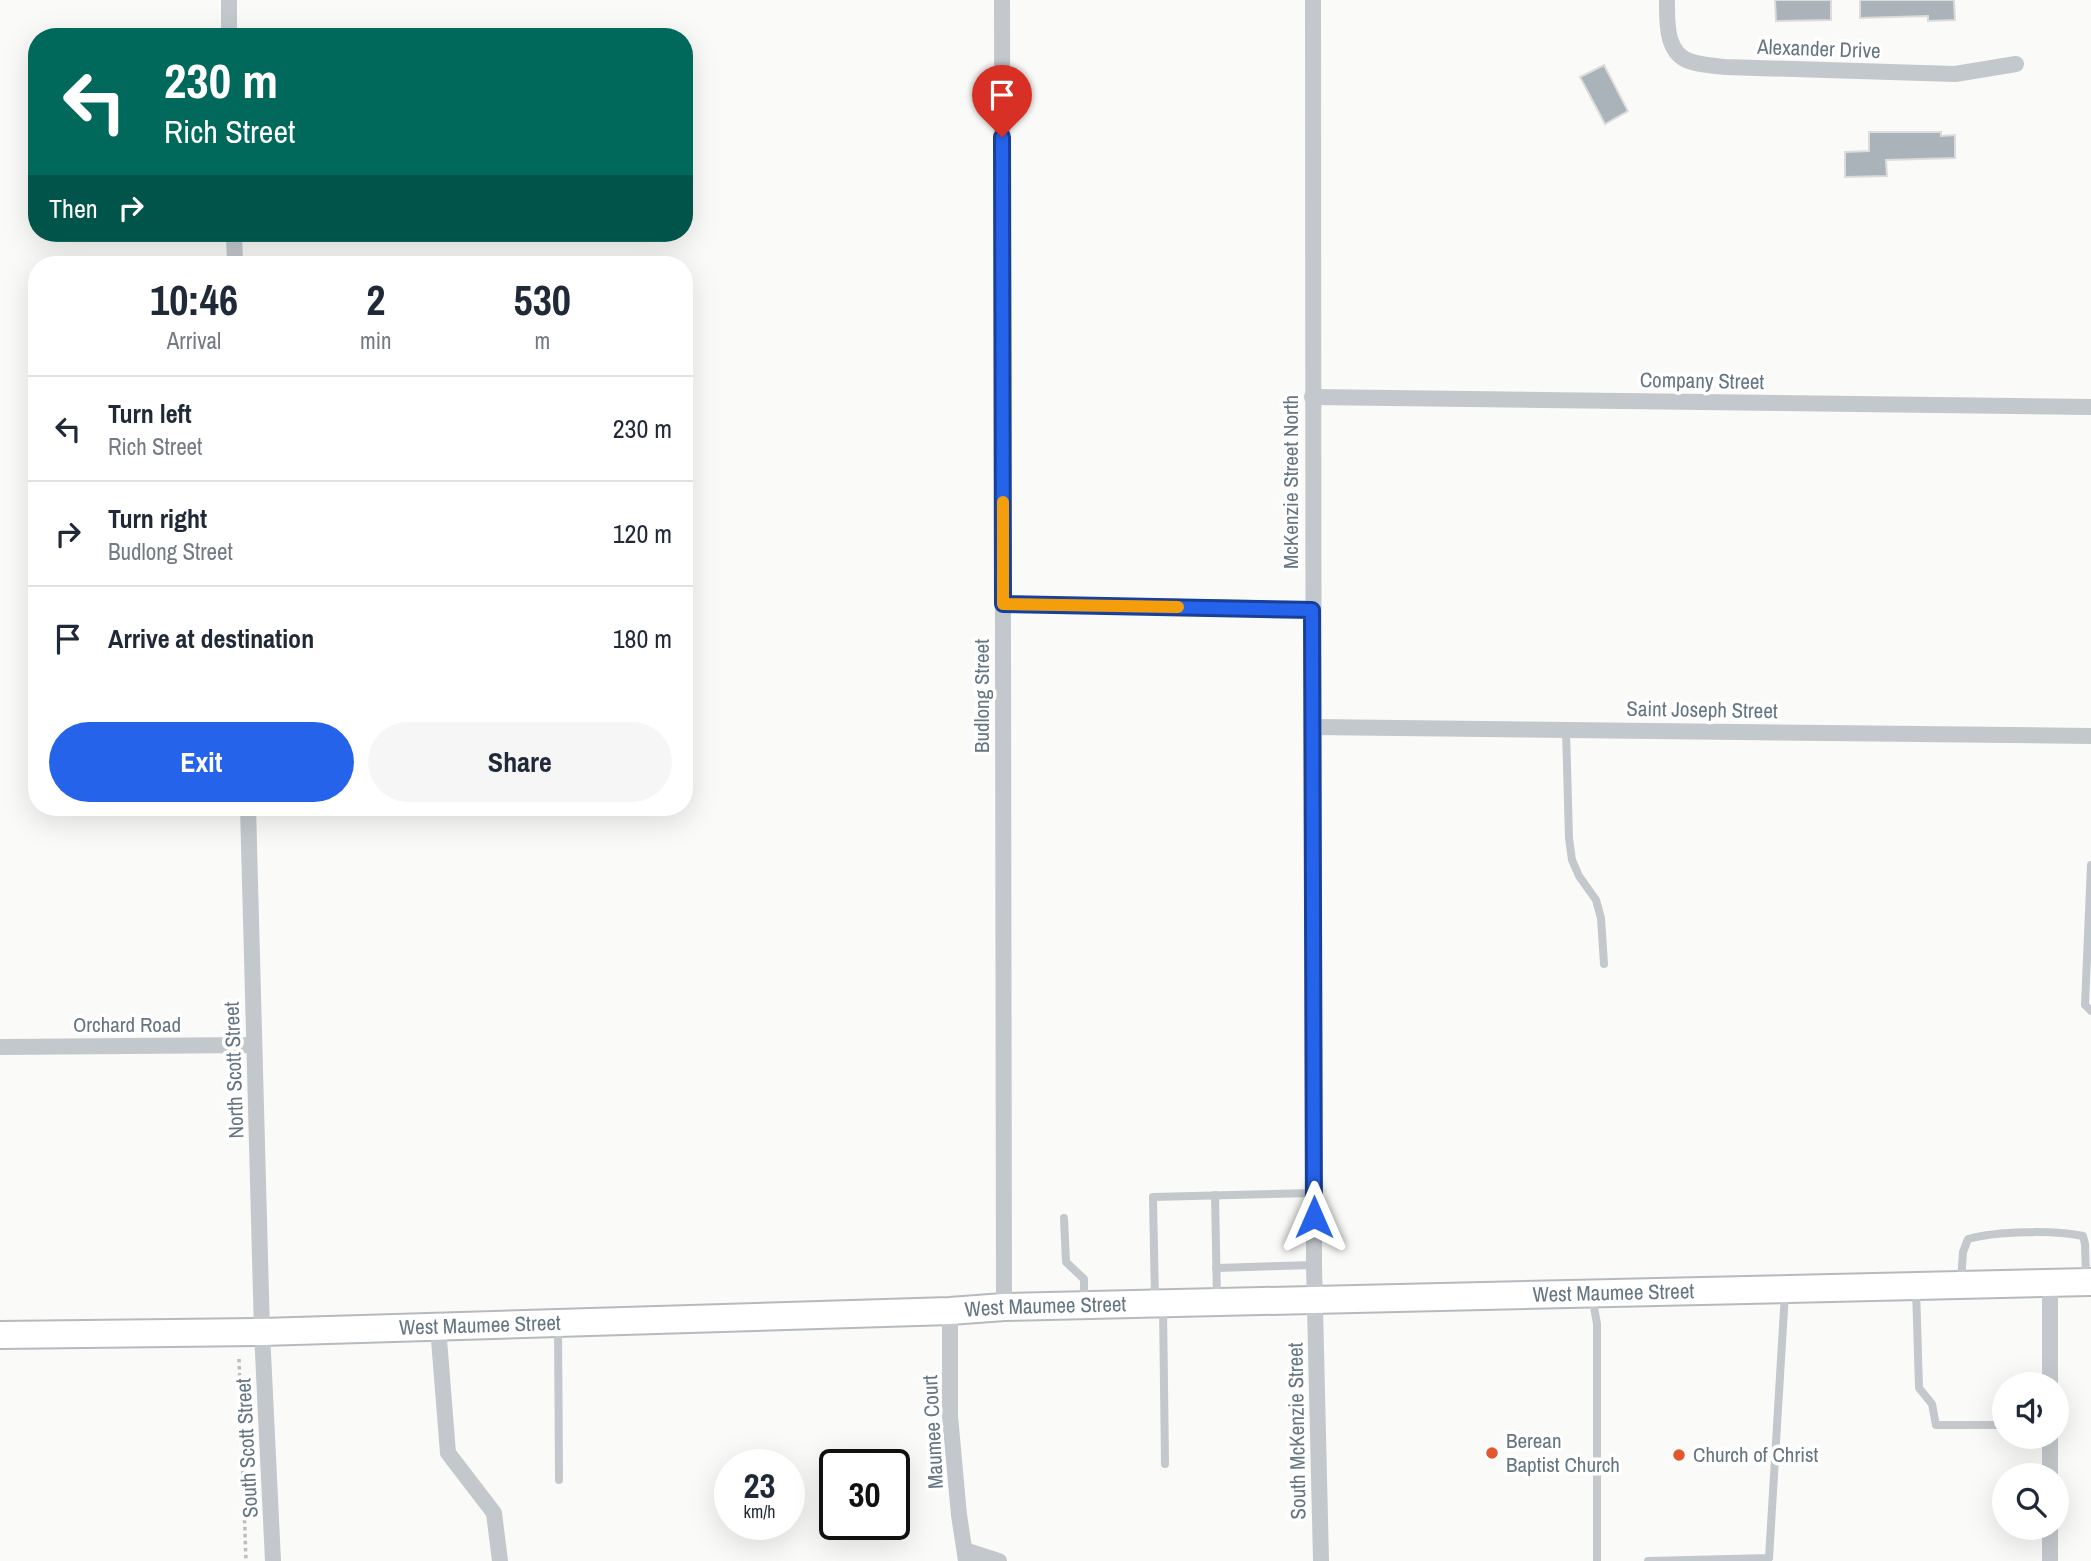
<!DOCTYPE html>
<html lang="en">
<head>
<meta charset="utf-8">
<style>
	:root { --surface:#fff; --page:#f6f6f7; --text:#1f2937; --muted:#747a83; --line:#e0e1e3; --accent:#2563eb }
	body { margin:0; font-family:"Archivo Narrow",sans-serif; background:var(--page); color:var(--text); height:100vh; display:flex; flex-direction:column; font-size:26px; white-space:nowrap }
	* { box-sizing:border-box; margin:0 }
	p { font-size:23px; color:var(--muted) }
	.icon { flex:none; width:38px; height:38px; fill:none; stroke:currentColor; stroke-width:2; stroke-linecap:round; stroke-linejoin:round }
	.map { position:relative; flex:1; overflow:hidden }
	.details { position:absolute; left:28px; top:256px; width:665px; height:560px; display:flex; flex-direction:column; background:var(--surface); border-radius:28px; box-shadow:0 7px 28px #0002 }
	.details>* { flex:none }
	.hud { position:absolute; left:28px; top:28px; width:665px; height:214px; border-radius:28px; box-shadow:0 7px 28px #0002; background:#00695c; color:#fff; overflow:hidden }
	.fabs { position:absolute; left:1992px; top:1372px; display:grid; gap:14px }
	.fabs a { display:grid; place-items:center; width:77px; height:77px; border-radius:50%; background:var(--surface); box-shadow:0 7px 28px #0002; font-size:35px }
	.speed { position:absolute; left:714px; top:1449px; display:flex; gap:14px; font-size:35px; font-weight:700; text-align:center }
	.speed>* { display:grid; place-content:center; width:91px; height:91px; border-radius:50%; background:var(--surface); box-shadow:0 7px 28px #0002; line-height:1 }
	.speed small { font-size:18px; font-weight:400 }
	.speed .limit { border:4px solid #111; border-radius:10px; background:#fff; color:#111 }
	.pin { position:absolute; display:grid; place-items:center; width:60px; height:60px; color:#fff; margin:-72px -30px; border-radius:50% 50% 50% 0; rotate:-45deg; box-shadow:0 0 7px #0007 }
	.pin .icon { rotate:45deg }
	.me { position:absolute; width:77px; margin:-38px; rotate:0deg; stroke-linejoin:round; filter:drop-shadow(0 0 5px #0008) }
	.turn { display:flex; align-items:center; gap:24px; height:147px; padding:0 21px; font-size:32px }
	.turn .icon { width:91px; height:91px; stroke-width:2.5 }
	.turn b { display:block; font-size:49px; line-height:60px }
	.then { display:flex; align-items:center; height:66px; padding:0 21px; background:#0003; gap:14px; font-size:26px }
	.eta { display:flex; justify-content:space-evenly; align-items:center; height:119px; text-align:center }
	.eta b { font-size:42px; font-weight:700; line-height:49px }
	.action { display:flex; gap:14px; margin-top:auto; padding:14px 21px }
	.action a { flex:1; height:80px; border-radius:42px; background:var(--accent); color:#fff; font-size:28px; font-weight:700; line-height:80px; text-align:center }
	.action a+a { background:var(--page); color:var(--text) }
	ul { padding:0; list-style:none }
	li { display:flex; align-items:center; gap:21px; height:105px; padding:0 21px; border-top:2px solid var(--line) }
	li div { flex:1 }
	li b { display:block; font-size:26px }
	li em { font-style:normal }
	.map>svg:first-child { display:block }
	.building { fill:#aab3b9; stroke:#dcdcda; stroke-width:2 }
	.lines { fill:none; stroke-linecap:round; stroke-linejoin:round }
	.primary-casing { stroke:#b5babe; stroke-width:30 }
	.path { stroke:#bbbfc2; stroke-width:3.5; stroke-dasharray:3.5 3.5; stroke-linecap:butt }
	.lane { stroke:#c3c8cc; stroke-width:8 }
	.street { stroke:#c3c8cc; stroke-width:16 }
	.primary { stroke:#fff; stroke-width:26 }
	.route-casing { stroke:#184099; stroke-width:18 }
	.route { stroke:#2563eb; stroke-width:12 }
	.slow { stroke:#f59e0b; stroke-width:12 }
	.poi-dot { fill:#e4572e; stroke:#fff; stroke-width:2.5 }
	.labels { text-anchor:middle; stroke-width:7; stroke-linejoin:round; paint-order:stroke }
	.street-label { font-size:21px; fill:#657683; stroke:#fff }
	.poi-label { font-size:21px; fill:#657683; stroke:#fff; text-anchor:start }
</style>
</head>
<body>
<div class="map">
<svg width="2091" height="1561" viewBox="0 0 2091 1561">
	<rect width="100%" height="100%" fill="#fafaf8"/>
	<g class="building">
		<polygon points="1775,0 1831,0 1831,20 1776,21"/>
		<polygon points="1860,0 1954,0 1955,20 1928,21 1928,16 1860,18"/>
		<polygon points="1604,65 1628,111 1605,124 1580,77"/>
		<polygon points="1869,132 1941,132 1941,136 1955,135 1955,158 1886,160 1887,176 1845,177 1845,152 1869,151"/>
	</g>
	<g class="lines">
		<g class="primary-casing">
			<g id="primary">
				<path id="s1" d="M 0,1335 L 262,1332 L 950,1311 L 1004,1307 L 2091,1282"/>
			</g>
		</g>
		<polyline class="path" points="239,1359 246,1561"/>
		<g class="lane">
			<polyline points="1566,730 1569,838 1572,860 1579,876 1596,900 1601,918 1604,964"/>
			<polyline points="2091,865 2085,1005 2091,1011"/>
			<polyline points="1215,1195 1217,1299"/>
			<polyline points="1064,1218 1066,1262 1084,1279 1084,1302"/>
			<polyline points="1216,1268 1314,1265"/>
			<path d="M 1961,1281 L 1963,1252 L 1968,1239 C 1997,1231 2054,1230 2083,1236 L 2085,1244 L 2086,1277"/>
			<polyline points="1916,1288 1919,1388 1932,1404 1936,1425 2004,1425"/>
			<polyline points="1592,1296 1597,1324 1597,1561"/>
			<polyline points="1155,1301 1153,1197 1314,1193"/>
			<polyline points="1163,1306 1165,1464"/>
			<polyline points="558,1326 559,1480"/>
			<polyline points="1648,1561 1769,1558 1785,1293"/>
		</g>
		<g class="street">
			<polyline points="229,0 229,37"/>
			<polyline points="1002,0 1004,1307"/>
			<polyline points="1313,0 1314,1265 1321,1561"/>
			<path d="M 1667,0 C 1667,21 1665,55 1692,62 C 1702,65 1714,66 1725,67 L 1955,74 L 2016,64"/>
			<polyline points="234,233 235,264"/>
			<polyline points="1312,397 2091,407"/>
			<polyline points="1003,604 1312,609"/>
			<polyline points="1313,727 2091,736"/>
			<polyline points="248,807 262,1332 273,1561"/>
			<polyline points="0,1047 254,1045"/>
			<polyline points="2050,1282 2050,1384"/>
			<polyline points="950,1311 950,1416 959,1515 966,1561"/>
			<polyline points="438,1327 448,1453 494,1513 500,1561"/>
			<polyline points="2050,1437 2050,1475"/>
			<polyline points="2050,1528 2050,1561"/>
			<polyline points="965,1550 999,1561"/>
		</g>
		<use href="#primary" class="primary"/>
	</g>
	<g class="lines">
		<g class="route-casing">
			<polyline id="route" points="1002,137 1003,604 1312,610 1314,1217"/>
		</g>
		<use href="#route" class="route"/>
		<polyline class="slow" points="1003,502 1003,604 1178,607"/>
	</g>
	<g class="poi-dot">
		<circle cx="1492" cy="1453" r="7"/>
		<circle cx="1679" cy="1455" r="7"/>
	</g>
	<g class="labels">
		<g class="street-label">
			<text transform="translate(1819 49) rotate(2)" y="7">Alexander Drive</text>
			<text transform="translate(1702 381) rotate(1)" y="7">Company Street</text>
			<text transform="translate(1291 482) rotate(-90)" y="7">McKenzie Street North</text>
			<text transform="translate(982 696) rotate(-90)" y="7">Budlong Street</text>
			<text transform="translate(1702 710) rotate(1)" y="7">Saint Joseph Street</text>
			<text x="127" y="1032">Orchard Road</text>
			<text transform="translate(234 1070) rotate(-92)" y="7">North Scott Street</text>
			<text dy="7" stroke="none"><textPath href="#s1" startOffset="1614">West Maumee Street</textPath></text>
			<text dy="7" stroke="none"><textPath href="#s1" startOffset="1046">West Maumee Street</textPath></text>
			<text dy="7" stroke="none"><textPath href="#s1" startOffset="480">West Maumee Street</textPath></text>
			<text transform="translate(1297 1431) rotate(-91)" y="7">South McKenzie Street</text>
			<text transform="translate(933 1432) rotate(-93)" y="7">Maumee Court</text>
			<text transform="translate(247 1448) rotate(-93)" y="7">South Scott Street</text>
		</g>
		<g class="poi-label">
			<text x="1506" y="1448">Berean<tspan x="1506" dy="24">Baptist Church</tspan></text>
			<text x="1693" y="1462">Church of Christ</text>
		</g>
	</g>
</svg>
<div class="fabs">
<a><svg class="icon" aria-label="sound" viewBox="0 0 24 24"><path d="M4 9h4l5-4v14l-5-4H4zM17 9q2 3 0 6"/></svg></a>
<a><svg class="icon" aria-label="search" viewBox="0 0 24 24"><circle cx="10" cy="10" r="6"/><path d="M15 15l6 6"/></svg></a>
</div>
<div class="speed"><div>23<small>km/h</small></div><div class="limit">30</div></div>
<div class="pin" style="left:1002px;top:137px;background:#d93025"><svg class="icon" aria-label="arrive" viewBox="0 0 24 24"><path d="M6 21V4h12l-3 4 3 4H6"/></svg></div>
<svg class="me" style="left:1314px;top:1217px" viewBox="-20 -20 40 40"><path d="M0-17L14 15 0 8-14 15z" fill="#2563eb" stroke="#fff" stroke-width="4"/></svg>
<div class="hud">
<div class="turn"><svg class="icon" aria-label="left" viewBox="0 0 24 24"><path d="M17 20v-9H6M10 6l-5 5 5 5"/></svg><div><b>230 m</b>Rich Street</div></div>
<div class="then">Then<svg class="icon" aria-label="right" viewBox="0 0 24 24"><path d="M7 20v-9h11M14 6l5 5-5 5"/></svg></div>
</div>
<section class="details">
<div class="eta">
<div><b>10:46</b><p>Arrival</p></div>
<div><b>2</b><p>min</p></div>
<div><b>530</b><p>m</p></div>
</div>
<ul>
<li><svg class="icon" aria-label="left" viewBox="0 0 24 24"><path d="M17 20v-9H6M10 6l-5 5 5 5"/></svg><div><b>Turn left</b><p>Rich Street</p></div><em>230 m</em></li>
<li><svg class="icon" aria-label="right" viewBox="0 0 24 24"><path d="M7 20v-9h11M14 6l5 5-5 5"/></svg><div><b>Turn right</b><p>Budlong Street</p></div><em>120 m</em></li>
<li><svg class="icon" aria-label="arrive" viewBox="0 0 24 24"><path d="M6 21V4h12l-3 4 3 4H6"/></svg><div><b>Arrive at destination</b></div><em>180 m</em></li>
</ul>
<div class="action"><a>Exit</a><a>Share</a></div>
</section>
</div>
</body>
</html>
